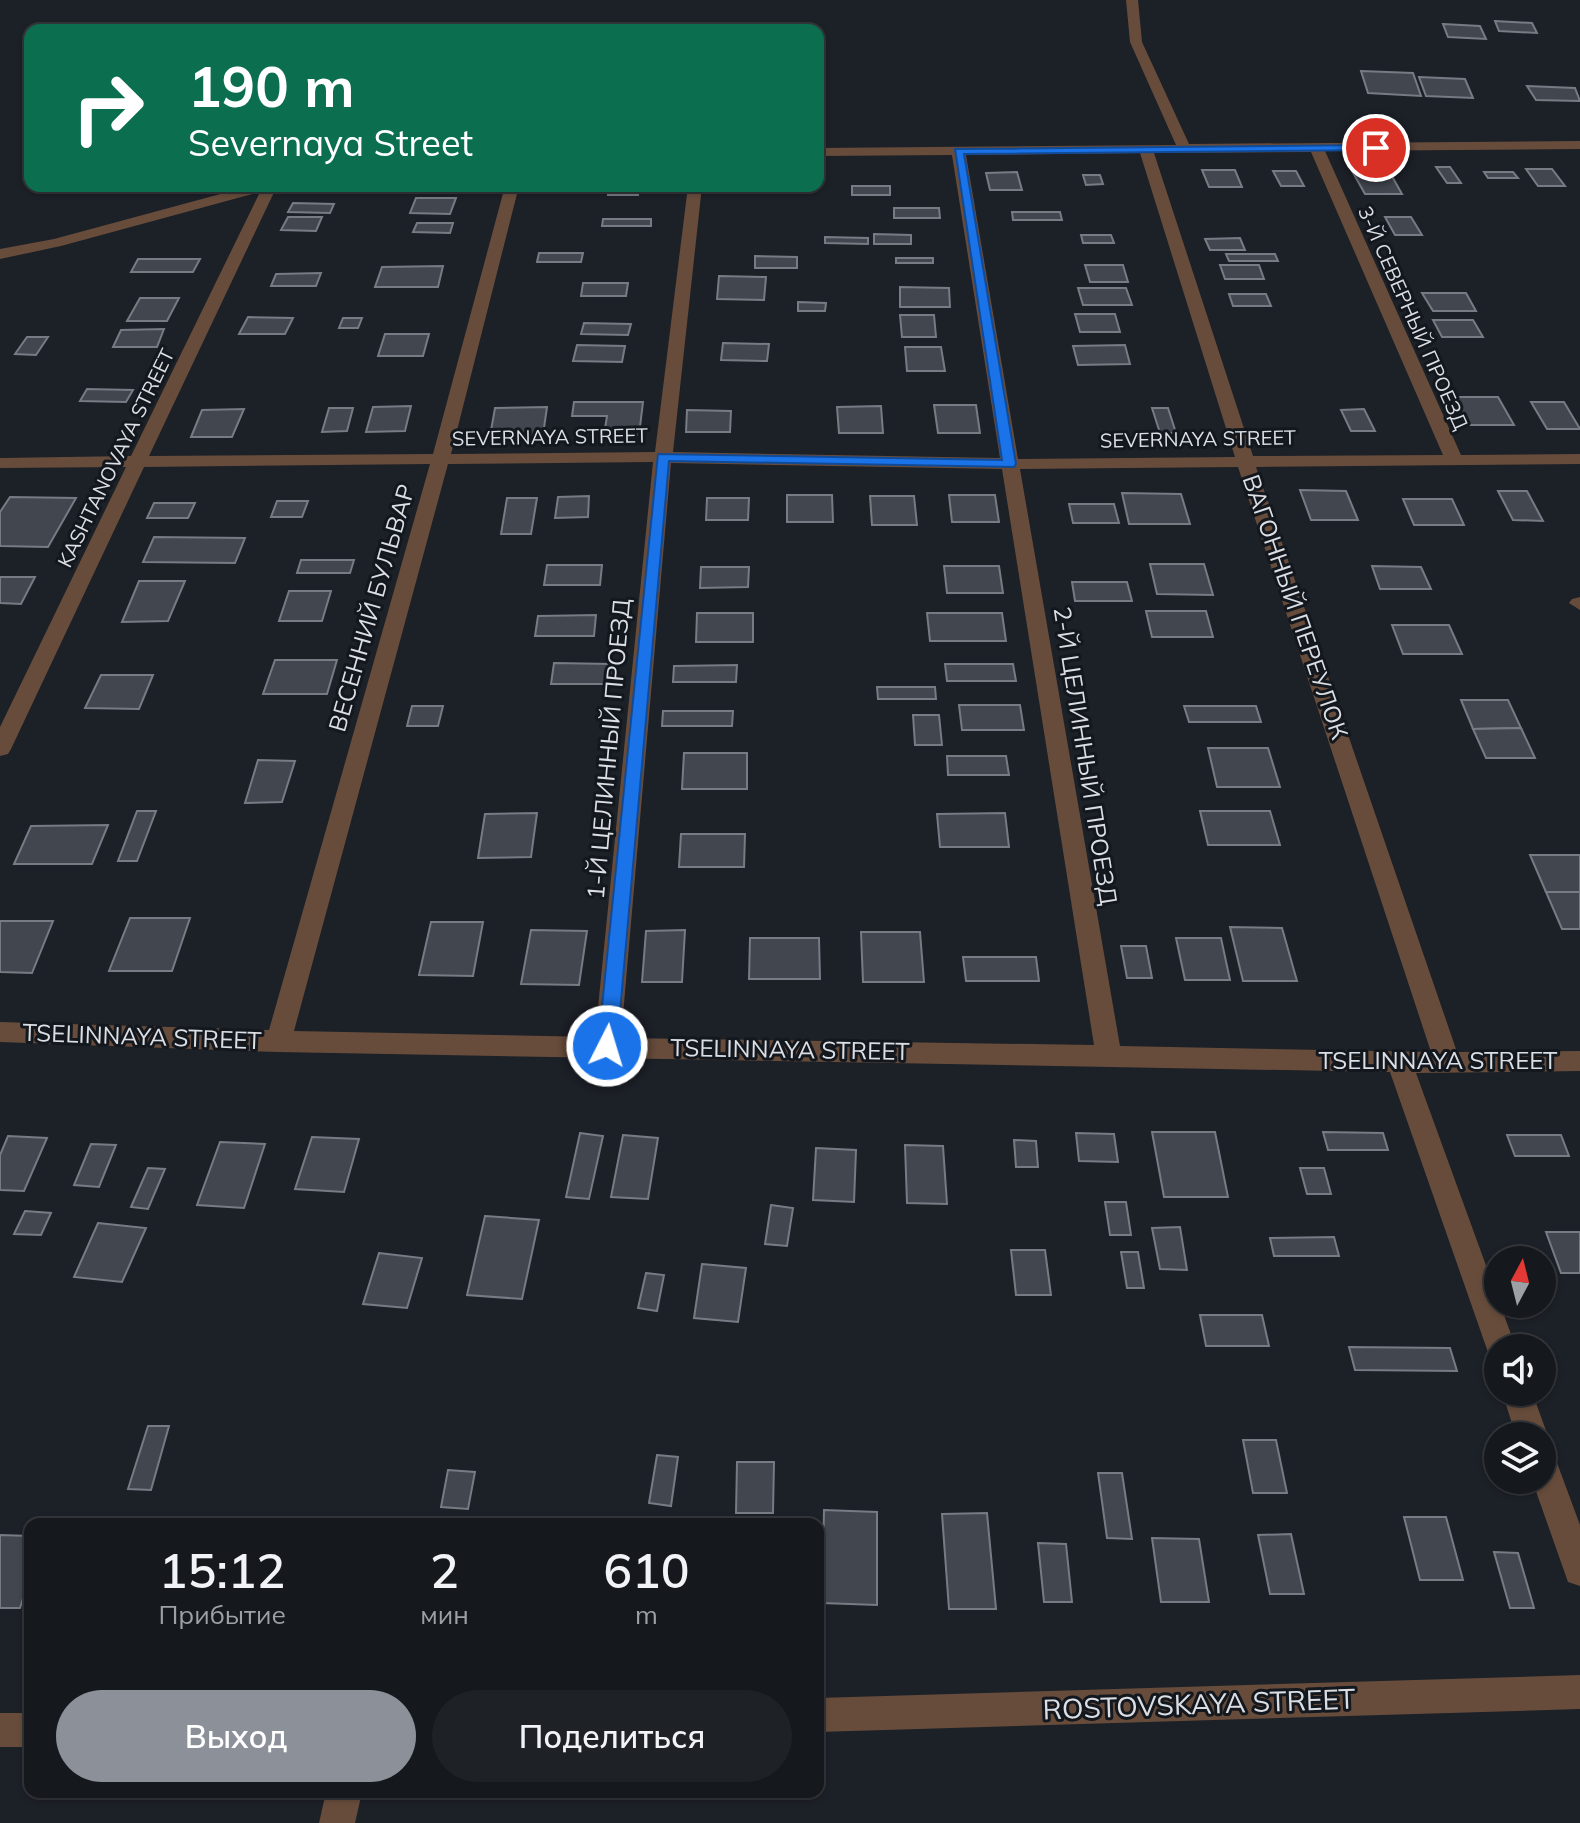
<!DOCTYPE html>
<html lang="ru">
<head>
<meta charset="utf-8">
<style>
	:root { --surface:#15181d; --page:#1e2126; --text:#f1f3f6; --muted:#9da0a4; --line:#34373b; --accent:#8c9099 }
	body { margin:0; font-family:Mulish,sans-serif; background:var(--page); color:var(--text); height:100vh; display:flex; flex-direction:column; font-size:30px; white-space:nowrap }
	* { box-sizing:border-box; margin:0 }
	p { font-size:26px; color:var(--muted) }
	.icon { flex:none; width:44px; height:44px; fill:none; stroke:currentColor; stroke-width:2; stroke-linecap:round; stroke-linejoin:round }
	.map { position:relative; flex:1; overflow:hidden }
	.side { position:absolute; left:24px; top:1518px; width:800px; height:280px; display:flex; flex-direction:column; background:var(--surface); border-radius:16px; box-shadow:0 2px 6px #0004,0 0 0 2px var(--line) }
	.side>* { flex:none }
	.guide { position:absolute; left:24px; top:24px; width:800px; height:168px; border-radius:16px; box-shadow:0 2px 6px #0004,0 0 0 2px var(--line); background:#0b6e4f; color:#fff; overflow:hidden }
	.needle { width:52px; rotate:7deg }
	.tools { position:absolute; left:1484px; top:1246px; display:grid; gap:16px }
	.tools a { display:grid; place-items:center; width:72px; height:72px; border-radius:50%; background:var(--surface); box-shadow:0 2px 6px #0004,0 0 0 2px var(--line); font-size:40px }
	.pin { position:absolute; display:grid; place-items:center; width:68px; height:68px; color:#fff; margin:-34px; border:4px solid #fff; border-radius:50%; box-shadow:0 2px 8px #0007 }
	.me { position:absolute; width:88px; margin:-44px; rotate:5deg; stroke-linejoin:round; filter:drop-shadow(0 0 6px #0008) }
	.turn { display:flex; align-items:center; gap:28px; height:168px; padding:0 32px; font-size:36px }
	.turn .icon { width:104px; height:104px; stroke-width:2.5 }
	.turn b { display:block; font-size:56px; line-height:68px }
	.eta { display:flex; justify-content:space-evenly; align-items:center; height:136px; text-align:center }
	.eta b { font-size:48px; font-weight:600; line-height:56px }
	.button { display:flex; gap:16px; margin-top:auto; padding:16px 32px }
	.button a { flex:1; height:92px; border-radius:48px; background:var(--accent); color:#fff; font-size:32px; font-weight:600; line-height:92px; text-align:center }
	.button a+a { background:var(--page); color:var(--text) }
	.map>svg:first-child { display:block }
	.building { fill:#42474f; stroke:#767b84; stroke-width:2 }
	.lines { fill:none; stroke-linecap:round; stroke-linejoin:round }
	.street { fill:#674c3b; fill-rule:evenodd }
	.route { fill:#1a73e8; stroke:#114b97; stroke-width:2 }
	.labels { text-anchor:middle; stroke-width:6; stroke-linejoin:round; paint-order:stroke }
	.far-street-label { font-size:20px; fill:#dbdee3; stroke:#13171e }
	.street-label { font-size:24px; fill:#dbdee3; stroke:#13171e }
	.near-street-label { font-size:28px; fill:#dbdee3; stroke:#13171e }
</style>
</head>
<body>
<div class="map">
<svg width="1580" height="1823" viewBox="0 0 1580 1823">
	<rect width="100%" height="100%" fill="#1c2027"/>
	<g class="building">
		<polygon points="1495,21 1532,23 1537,33 1499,31"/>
		<polygon points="1443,24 1480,26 1486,39 1448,37"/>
		<polygon points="1361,71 1413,73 1421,96 1368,93"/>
		<polygon points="1419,77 1465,79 1473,98 1426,96"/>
		<polygon points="1527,86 1575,88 1580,101 1536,100"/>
		<polygon points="1436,167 1450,167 1461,183 1447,183"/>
		<polygon points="1526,169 1552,169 1565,186 1538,186"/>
		<polygon points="1202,170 1235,170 1242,187 1209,187"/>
		<polygon points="1273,171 1296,171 1304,186 1281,186"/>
		<polygon points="1352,171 1389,171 1402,194 1365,194"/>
		<polygon points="1017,172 1022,190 990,190 986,173"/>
		<polygon points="1484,172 1513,172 1518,178 1488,178"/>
		<polygon points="1083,175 1100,175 1103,184 1086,185"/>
		<polygon points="563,186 603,186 602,191 562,191"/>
		<polygon points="609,186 639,186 638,195 608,195"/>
		<polygon points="730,186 756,186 756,192 729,192"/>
		<rect x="852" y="186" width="38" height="9"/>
		<polygon points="416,198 456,198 450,214 410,213"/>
		<polygon points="293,203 334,204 330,213 288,212"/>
		<polygon points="894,208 939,208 940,218 894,218"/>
		<polygon points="1012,212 1060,212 1062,220 1013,220"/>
		<polygon points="288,217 322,217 316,231 281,230"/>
		<polygon points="1385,217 1411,217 1422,235 1395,235"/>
		<polygon points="603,219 651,219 651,226 602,226"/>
		<polygon points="417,223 453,223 450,233 413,232"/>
		<polygon points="874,234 911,235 911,244 874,244"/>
		<polygon points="1081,235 1111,235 1114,243 1083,243"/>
		<polygon points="825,237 868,238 868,244 825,243"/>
		<polygon points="1240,238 1245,250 1210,250 1205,239"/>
		<polygon points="539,253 583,253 581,262 537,262"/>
		<polygon points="1226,254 1275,254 1278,261 1229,261"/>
		<polygon points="755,256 797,257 797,268 755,268"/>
		<rect x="896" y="258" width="37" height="5"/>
		<polygon points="138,259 200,259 193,272 131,272"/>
		<polygon points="1085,265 1123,265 1128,282 1090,282"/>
		<polygon points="1220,265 1259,265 1264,279 1225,279"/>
		<polygon points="443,266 438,287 375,287 382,267"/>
		<polygon points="321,273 316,286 271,286 276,274"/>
		<polygon points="719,276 766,277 764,300 717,299"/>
		<polygon points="583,283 628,283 626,296 581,296"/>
		<polygon points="900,287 949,288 950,307 900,307"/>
		<polygon points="1078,288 1126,288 1132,305 1083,305"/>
		<polygon points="1422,293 1466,293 1476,311 1433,311"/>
		<polygon points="1229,294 1266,294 1271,306 1233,306"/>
		<polygon points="140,298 179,298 167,321 127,321"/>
		<polygon points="798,302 826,303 825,311 798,311"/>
		<polygon points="1075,314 1115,314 1120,332 1080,332"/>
		<polygon points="900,315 934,315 936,337 902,337"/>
		<polygon points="248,317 293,318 285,334 239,334"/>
		<polygon points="343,318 362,318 358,328 339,328"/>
		<polygon points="1433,320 1473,320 1483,337 1442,337"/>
		<polygon points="584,323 631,324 628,335 581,334"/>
		<polygon points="164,329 157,347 113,347 121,330"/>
		<polygon points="385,334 429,334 423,356 378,356"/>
		<polygon points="27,337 48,337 36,355 15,354"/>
		<polygon points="723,343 769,344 767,361 721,360"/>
		<polygon points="577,345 625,346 622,362 573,361"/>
		<polygon points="1125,345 1130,364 1078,365 1073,346"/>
		<polygon points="905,347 941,347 945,371 907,371"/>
		<polygon points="87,389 133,390 126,402 80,401"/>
		<polygon points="1451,397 1498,397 1514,425 1465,425"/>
		<polygon points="574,402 643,402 639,435 604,435 607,416 572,416"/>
		<polygon points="1531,402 1564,402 1580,429 1547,429"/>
		<polygon points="934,405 976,405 980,433 938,433"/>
		<polygon points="411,406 405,431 366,432 373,407"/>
		<polygon points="881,406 883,433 839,433 837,407"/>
		<polygon points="547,407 543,435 490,436 495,408"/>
		<polygon points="329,408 353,408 347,431 322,432"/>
		<polygon points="1152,408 1168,408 1176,433 1160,433"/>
		<polygon points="244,409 232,437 191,437 202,410"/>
		<polygon points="1364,409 1375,431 1351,431 1341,410"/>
		<polygon points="687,410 731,411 730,432 686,432"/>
		<polygon points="1300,490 1346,491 1358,520 1311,520"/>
		<polygon points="1498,491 1527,491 1543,521 1513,520"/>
		<polygon points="1122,493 1181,494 1190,524 1129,524"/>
		<polygon points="787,495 832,495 833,522 787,522"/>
		<polygon points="949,495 995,495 999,522 952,522"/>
		<polygon points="589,496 588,517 555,518 558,497"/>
		<polygon points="870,496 914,496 917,525 872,525"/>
		<polygon points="10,497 76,498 48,547 0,546 0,512"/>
		<polygon points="507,498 537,498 531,534 501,534"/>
		<polygon points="707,498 749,498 748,520 706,520"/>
		<polygon points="1403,499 1452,499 1464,525 1414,525"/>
		<polygon points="277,501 308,501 302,517 271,517"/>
		<polygon points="154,503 195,503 188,518 147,518"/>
		<polygon points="1069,504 1114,504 1119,523 1073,523"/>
		<polygon points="154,537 245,538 235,563 143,562"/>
		<polygon points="301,560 354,560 350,573 297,573"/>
		<polygon points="1150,564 1204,564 1213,595 1157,594"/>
		<polygon points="547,565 602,565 600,585 544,585"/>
		<polygon points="944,566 999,566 1003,593 947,593"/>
		<polygon points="1372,566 1421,567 1431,589 1380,589"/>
		<polygon points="701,567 749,567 748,587 700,588"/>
		<polygon points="0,577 35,577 21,604 0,603"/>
		<polygon points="139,581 185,581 168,621 122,622"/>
		<polygon points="1072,582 1127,582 1132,601 1075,601"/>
		<polygon points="289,591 331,591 322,621 279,621"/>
		<polygon points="1146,611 1206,611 1213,637 1152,637"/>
		<polygon points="697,613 753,613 753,642 696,642"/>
		<polygon points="927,613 1002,613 1006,641 930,641"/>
		<polygon points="596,615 594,636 535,636 538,616"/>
		<polygon points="1392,625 1449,625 1462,654 1403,654"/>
		<polygon points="275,660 337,660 327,694 263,694"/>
		<polygon points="554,663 612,664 610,684 551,684"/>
		<polygon points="945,664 1013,664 1016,681 947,681"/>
		<polygon points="737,665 736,682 673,682 674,666"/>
		<polygon points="101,675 153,675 139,709 85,708"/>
		<polygon points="877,687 935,687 936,699 878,699"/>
		<polygon points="1461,700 1508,700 1521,728 1473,729"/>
		<polygon points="959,705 1020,705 1024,730 962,730"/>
		<polygon points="412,706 443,706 438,726 407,726"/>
		<polygon points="1184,706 1256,706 1261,722 1189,722"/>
		<polygon points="663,711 733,711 732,726 662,726"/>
		<polygon points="913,715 939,715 942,745 915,745"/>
		<polygon points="1521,728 1535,758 1486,758 1473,729"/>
		<polygon points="1208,748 1268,748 1280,787 1217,787"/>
		<polygon points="684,753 747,753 747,789 682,789"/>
		<polygon points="947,756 1006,756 1009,775 948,775"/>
		<polygon points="258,760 295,761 282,802 245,803"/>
		<polygon points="137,811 156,811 137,861 118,861"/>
		<polygon points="1200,811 1270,811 1280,845 1208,845"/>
		<polygon points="537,813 531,857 478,858 485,814"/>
		<polygon points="1005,813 1009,847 940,847 937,814"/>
		<polygon points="108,825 92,864 14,864 31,826"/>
		<polygon points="681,834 745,834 744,867 679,867"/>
		<polygon points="1530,855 1580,855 1580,892 1546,892"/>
		<polygon points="1546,892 1580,892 1580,929 1562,929"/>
		<polygon points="130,918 190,918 172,971 109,971"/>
		<polygon points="0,921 53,921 32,973 0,972"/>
		<polygon points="431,922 483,922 473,976 419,975"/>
		<polygon points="1230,927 1282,928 1297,981 1243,981"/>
		<polygon points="531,930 587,931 579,985 521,984"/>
		<polygon points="685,930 682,982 642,982 646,931"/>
		<polygon points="861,932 920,932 924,982 863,982"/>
		<polygon points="750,938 819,938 820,979 749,979"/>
		<polygon points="1176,938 1221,938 1230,980 1185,980"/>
		<polygon points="1121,946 1146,946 1152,978 1127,978"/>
		<polygon points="963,957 1036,957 1039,981 966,981"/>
		<polygon points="1152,1132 1215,1132 1228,1197 1164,1197"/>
		<polygon points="1323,1132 1383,1133 1388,1150 1328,1150"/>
		<polygon points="580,1133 603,1136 589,1199 566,1197"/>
		<polygon points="1076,1133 1114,1134 1118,1162 1079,1161"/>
		<polygon points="623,1135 658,1138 648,1199 611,1197"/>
		<polygon points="1507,1135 1561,1135 1569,1156 1515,1156"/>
		<polygon points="8,1136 47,1138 24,1191 0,1190 0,1155"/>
		<polygon points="312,1137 359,1139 344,1192 295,1189"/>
		<polygon points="1014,1140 1036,1141 1038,1167 1016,1167"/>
		<polygon points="220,1142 265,1144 244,1208 197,1205"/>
		<polygon points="91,1144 116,1145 99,1187 74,1185"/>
		<polygon points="905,1145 943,1146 947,1204 907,1203"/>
		<polygon points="816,1148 856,1150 854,1202 813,1200"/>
		<polygon points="148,1168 165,1169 148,1209 131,1207"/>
		<polygon points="1300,1168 1324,1168 1331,1194 1307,1194"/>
		<polygon points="1105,1202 1126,1202 1131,1235 1110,1235"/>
		<polygon points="771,1205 793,1208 787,1246 765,1244"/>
		<polygon points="25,1211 51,1213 41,1235 14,1234"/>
		<polygon points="485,1216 539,1220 522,1299 467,1295"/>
		<polygon points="98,1223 146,1228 122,1282 74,1277"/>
		<polygon points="1180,1227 1187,1270 1160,1269 1152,1228"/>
		<polygon points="1546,1232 1580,1232 1580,1273 1561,1273"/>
		<polygon points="1334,1237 1339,1256 1274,1256 1270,1238"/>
		<polygon points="1011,1250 1045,1250 1051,1295 1016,1295"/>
		<polygon points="1121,1252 1138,1252 1144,1288 1127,1288"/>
		<polygon points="379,1253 422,1258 407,1308 363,1304"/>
		<polygon points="702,1264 746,1268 738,1322 694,1318"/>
		<polygon points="646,1273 664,1275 657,1311 638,1308"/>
		<polygon points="1200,1315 1262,1315 1269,1346 1206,1346"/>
		<polygon points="1349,1347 1450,1348 1457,1371 1355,1370"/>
		<polygon points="148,1426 169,1426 151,1490 128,1489"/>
		<polygon points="1243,1440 1276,1440 1287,1493 1253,1493"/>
		<polygon points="657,1455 678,1457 671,1506 649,1503"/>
		<polygon points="737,1462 774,1462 773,1513 736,1513"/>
		<polygon points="448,1470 475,1472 468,1509 441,1507"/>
		<polygon points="1098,1473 1122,1473 1132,1539 1107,1538"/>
		<polygon points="824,1510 877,1512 877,1605 822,1603"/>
		<polygon points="987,1513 996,1609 949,1609 942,1514"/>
		<polygon points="1404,1517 1446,1517 1463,1580 1420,1580"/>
		<polygon points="1291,1534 1304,1594 1270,1594 1258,1535"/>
		<polygon points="0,1535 30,1536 30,1576 20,1608 0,1608"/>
		<polygon points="1152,1538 1199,1539 1209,1602 1161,1602"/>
		<polygon points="1038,1543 1066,1544 1072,1602 1044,1602"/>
		<polygon points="1494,1552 1518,1553 1534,1608 1510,1608"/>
	</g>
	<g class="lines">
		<g class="street">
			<path d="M 1126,0 L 1138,0 L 1142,42 L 1189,144 L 1580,141 L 1580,149 L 1325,151 L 1461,455 L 1580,454 L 1580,464 L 1256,467 L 1457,1052 L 1580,1051 L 1580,1071 L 1416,1073 L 1516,1348 L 1498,1348 L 1498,1361 L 1490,1358 L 1390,1072 L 278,1052 L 0,1042 L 0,1022 L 269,1030 L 430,464 L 144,467 L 11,749 L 8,754 L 0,756 L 0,727 L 126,467 L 0,468 L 0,458 L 131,456 L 260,192 L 61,246 L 0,259 L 0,249 L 54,239 L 250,186 L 277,186 L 149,456 L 433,454 L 505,186 L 519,186 L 451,454 L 655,452 L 688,186 L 702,186 L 673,452 L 1000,458 L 952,155 L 818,156 L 818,148 L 1176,145 L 1130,42 ZM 1311,152 L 1443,455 L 1253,456 L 1154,153 ZM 1140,153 L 1235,457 L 1018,459 L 966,155 ZM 653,462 L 595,1037 L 294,1031 L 448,464 ZM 671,463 L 1002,469 L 1094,1045 L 621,1038 ZM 1238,467 L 1431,1052 L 1120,1046 L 1020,469 Z"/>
			<polygon points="1580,597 1580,610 1569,603 1572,599"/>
			<polygon points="1502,1392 1532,1392 1548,1436 1543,1447 1542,1436 1516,1436"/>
			<polygon points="1542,1448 1553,1452 1580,1525 1580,1586 1568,1582 1532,1480 1542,1480"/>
			<polygon points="1580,1675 1580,1709 818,1732 818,1698"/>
			<rect x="0" y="1713" width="30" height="34"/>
			<polygon points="326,1792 362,1792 355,1823 319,1823"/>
		</g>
	</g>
	<polygon class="route" points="1376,145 1381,148 1379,150 964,154 1016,464 1014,467 669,461 617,1046 614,1051 600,1051 598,1046 658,454 1002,460 955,149"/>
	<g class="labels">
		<g class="far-street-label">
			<text transform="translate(1413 318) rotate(66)" y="7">3-Й СЕВЕРНЫЙ ПРОЕЗД</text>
			<text transform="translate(550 437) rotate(-1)" y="7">SEVERNAYA STREET</text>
			<text transform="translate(1198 439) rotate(-1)" y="7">SEVERNAYA STREET</text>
			<text transform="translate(116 458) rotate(-64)" y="7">KASHTANOVAYA STREET</text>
		</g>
		<g class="street-label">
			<text transform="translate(1295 607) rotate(71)" y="8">ВАГОННЫЙ ПЕРЕУЛОК</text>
			<text transform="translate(372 608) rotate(-74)" y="8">ВЕСЕННИЙ БУЛЬВАР</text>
			<text transform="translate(609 749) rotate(-85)" y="8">1-Й ЦЕЛИННЫЙ ПРОЕЗД</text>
			<text transform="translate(1085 756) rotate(81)" y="8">2-Й ЦЕЛИННЫЙ ПРОЕЗД</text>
			<text transform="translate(142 1037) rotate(2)" y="8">TSELINNAYA STREET</text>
			<text transform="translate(790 1050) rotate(1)" y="8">TSELINNAYA STREET</text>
			<text x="1438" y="1069">TSELINNAYA STREET</text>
		</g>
		<g class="near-street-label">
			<text transform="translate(1199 1704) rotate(-2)" y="10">ROSTOVSKAYA STREET</text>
		</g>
	</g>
</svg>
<div class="tools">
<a><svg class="needle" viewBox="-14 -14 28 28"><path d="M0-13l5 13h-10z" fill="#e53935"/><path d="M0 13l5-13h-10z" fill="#9da0a4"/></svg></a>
<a><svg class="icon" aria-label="sound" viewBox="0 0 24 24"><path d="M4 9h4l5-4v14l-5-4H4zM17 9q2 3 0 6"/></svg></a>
<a><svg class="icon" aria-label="layers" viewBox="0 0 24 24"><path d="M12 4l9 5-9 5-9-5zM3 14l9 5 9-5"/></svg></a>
</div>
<div class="pin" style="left:1376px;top:148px;background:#d93025"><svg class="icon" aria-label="arrive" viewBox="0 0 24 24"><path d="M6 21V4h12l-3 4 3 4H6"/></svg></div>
<svg class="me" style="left:607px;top:1046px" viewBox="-20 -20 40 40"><circle r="17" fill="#1a73e8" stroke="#fff" stroke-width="3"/><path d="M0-11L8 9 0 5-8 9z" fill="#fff"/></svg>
<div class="guide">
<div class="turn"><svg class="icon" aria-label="right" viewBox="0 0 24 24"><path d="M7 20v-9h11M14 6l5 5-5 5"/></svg><div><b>190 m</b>Severnaya Street</div></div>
</div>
<section class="side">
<div class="eta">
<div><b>15:12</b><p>Прибытие</p></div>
<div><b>2</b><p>мин</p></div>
<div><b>610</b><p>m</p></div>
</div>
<div class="button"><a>Выход</a><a>Поделиться</a></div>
</section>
</div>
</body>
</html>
